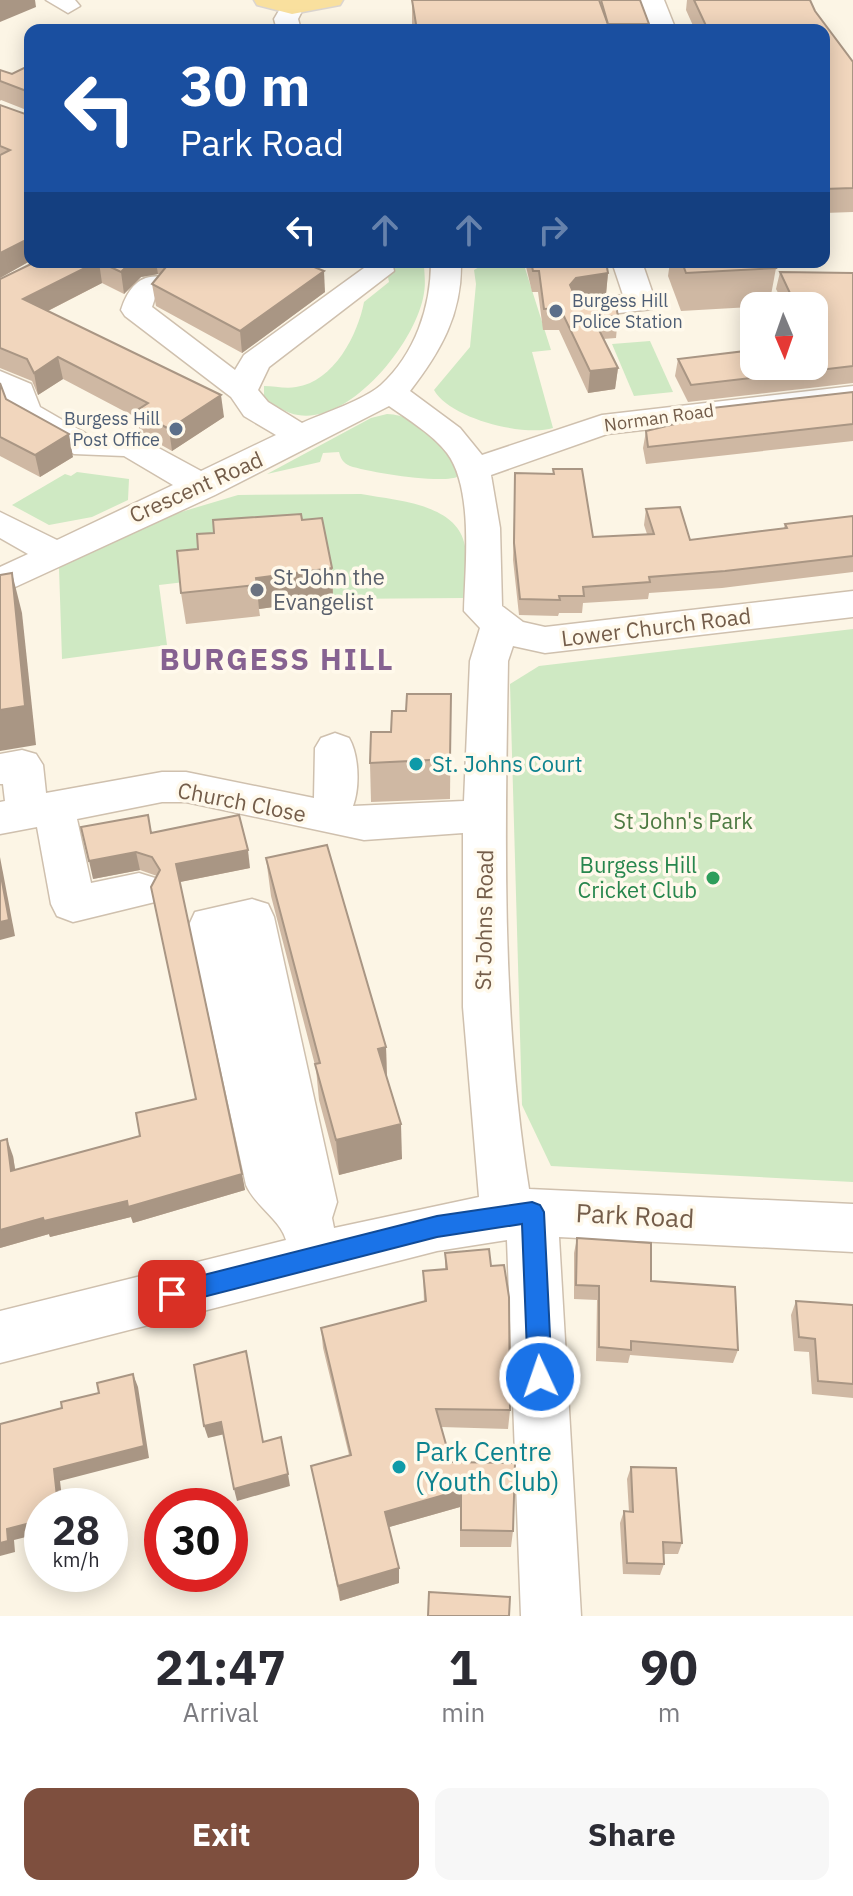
<!DOCTYPE html>
<html lang="en">
<head>
<meta charset="utf-8">
<style>
	:root { --surface:#fff; --page:#f7f7f7; --text:#2b2b33; --muted:#7c7c81; --accent:#7e4f3e }
	body { margin:0; font-family:"IBM Plex Sans",sans-serif; background:var(--page); color:var(--text); height:100vh; display:flex; flex-direction:column; font-size:30px; white-space:nowrap }
	* { box-sizing:border-box; margin:0 }
	p { font-size:26px; color:var(--muted) }
	.icon { flex:none; width:44px; height:44px; fill:none; stroke:currentColor; stroke-width:2; stroke-linecap:round; stroke-linejoin:round }
	.map { position:relative; height:1616px; overflow:hidden }
	.sheet { display:flex; flex-direction:column; background:var(--surface); flex:1 }
	.sheet>* { flex:none }
	.top-card { position:absolute; left:24px; top:24px; width:806px; height:244px; border-radius:16px; box-shadow:0 4px 20px #0003; background:#1a4fa0; color:#fff; overflow:hidden }
	.needle { width:52px; rotate:178deg }
	.buttons { position:absolute; left:740px; top:292px; display:grid; gap:16px }
	.buttons a { display:grid; place-items:center; width:88px; height:88px; border-radius:16px; background:var(--surface); box-shadow:0 4px 20px #0003; font-size:40px }
	.speed { position:absolute; left:24px; top:1488px; display:flex; gap:16px; font-size:40px; font-weight:700; text-align:center }
	.speed>* { display:grid; place-content:center; width:104px; height:104px; border-radius:50%; background:var(--surface); box-shadow:0 4px 20px #0003; line-height:1 }
	.speed small { font-size:20px; font-weight:400 }
	.speed .limit { border:12px solid #d22; background:#fff; color:#111 }
	.pin { position:absolute; display:grid; place-items:center; width:68px; height:68px; color:#fff; margin:-34px; border-radius:16px; box-shadow:0 4px 12px #0006 }
	.me { position:absolute; width:88px; margin:-44px; rotate:357deg; stroke-linejoin:round; filter:drop-shadow(0 0 6px #0008) }
	.turn { display:flex; align-items:center; gap:28px; height:168px; padding:0 24px; font-size:36px }
	.turn .icon { width:104px; height:104px; stroke-width:2.5 }
	.turn b { display:block; font-size:56px; line-height:68px }
	.lanes { display:flex; align-items:center; height:76px; padding:0 24px; background:#0003; justify-content:center; gap:40px; direction:ltr }
	.lanes .off { opacity:.35 }
	.eta { display:flex; justify-content:space-evenly; align-items:center; height:136px; text-align:center }
	.eta b { font-size:48px; font-weight:700; line-height:56px }
	.cta { display:flex; gap:16px; margin-top:auto; padding:16px 24px }
	.cta a { flex:1; height:92px; border-radius:16px; background:var(--accent); color:#fff; font-size:32px; font-weight:700; line-height:92px; text-align:center }
	.cta a+a { background:var(--page); color:var(--text) }
	.map>svg:first-child { display:block }
	.green { fill:#cfe9c3 }
	.lines { fill:none; stroke-linecap:round; stroke-linejoin:round }
	.minor-casing { stroke:#cfc0ae; stroke-width:3 }
	.major-casing { stroke:#dbd5d0; stroke-width:3 }
	.minor { fill:#fff; fill-rule:evenodd }
	.major { fill:#f9e09e; fill-rule:evenodd }
	.wall { fill:#cfb8a3 }
	.shaded-wall { fill:#a99684 }
	.building { fill:#f1d6bd; stroke:#a99684; stroke-width:2 }
	.route { fill:#1a73e8; stroke:#114b97; stroke-width:2 }
	.service-dot { fill:#5c6f8a; stroke:#fff9eb; stroke-width:3 }
	.worship-dot { fill:#6b7280; stroke:#fff9eb; stroke-width:3 }
	.culture-dot { fill:#0f9aa8; stroke:#fff9eb; stroke-width:3 }
	.leisure-dot { fill:#2e9e5b; stroke:#fff9eb; stroke-width:3 }
	.labels { text-anchor:middle; stroke-width:7; stroke-linejoin:round; paint-order:stroke }
	.far-service-label { font-size:18px; fill:#4e5e75; stroke:#fff9eb; text-anchor:start }
	.far-street-label { font-size:18px; fill:#745d4a; stroke:#fff9eb }
	.street-label { font-size:22px; fill:#745d4a; stroke:#fff9eb }
	.worship-label { font-size:22px; fill:#5b616d; stroke:#fff9eb; text-anchor:start }
	.culture-label { font-size:22px; fill:#0d838f; stroke:#fff9eb; text-anchor:start }
	.park-label { font-size:22px; fill:#4d7a42; stroke:#fff9eb }
	.leisure-label { font-size:22px; fill:#27864d; stroke:#fff9eb; text-anchor:end }
	.near-street-label { font-size:26px; fill:#745d4a; stroke:#fff9eb }
	.near-culture-label { font-size:26px; fill:#0d838f; stroke:#fff9eb; text-anchor:start }
	.district-label { font-size:30px; font-weight:bold; letter-spacing:2px; fill:#866291; stroke:#fff9eb }
</style>
</head>
<body>
<div class="map">
<svg width="853" height="1616" viewBox="0 0 853 1616">
	<rect width="100%" height="100%" fill="#fcf5e5"/>
	<g class="green">
		<path d="M 385,262 L 424,262 C 424,272 426,283 424,293 C 417,341 351,424 298,415 C 287,414 274,404 264,399 L 264,386 C 274,386 286,389 296,387 C 334,382 358,334 364,302 L 389,282 Z"/>
		<path d="M 488,262 L 523,262 L 551,350 L 532,352 L 553,428 C 525,437 450,419 434,390 L 470,347 L 476,284 L 474,270 Z"/>
		<polygon points="650,341 673,392 634,396 612,344"/>
		<path d="M 387,414 C 421,415 446,447 459,476 C 445,485 368,472 350,466 C 343,463 341,459 339,452 L 323,453 L 320,462 L 267,474 L 371,418 Z"/>
		<polygon points="77,472 129,479 128,500 92,517 49,525 12,505 65,474 71,476"/>
		<path d="M 361,494 C 393,500 454,503 464,542 C 469,558 464,582 464,598 L 333,599 L 202,580 L 159,585 L 167,645 L 62,659 L 59,568 L 144,523 L 238,495 Z"/>
		<polygon points="853,629 853,1182 551,1166 522,1105 510,684 539,666"/>
	</g>
	<g class="lines">
		<g class="minor-casing">
			<g id="minor">
				<polygon points="46,0 75,0 80,6 68,13"/>
				<polygon points="292,0 304,7 298,19 301,30 277,30 274,19 284,2"/>
				<polygon points="640,0 664,0 676,30 652,30"/>
				<path d="M 362,262 L 392,262 L 394,271 L 269,367 L 258,390 L 268,402 L 302,423 C 324,413 364,400 381,385 C 415,354 431,307 431,262 L 461,262 C 462,314 441,351 410,391 L 460,428 L 482,455 L 602,415 L 853,386 L 853,406 L 607,434 L 491,475 L 500,528 L 502,606 L 523,622 L 545,627 L 853,591 L 853,617 L 545,653 L 513,646 L 508,661 C 505,837 501,1014 529,1189 L 853,1204 L 853,1252 L 559,1237 L 581,1616 L 521,1616 L 507,1240 L 437,1251 L 0,1363 L 0,1311 L 286,1240 C 280,1219 255,1206 246,1185 L 189,925 L 195,912 L 252,899 L 268,904 L 274,917 L 337,1202 L 332,1218 L 334,1228 L 479,1197 L 463,1007 L 463,833 L 364,840 L 186,802 L 162,802 L 77,819 L 91,883 L 139,873 L 155,878 L 161,890 L 155,902 L 73,922 L 57,916 L 51,904 L 37,827 L 0,834 L 0,802 L 5,801 L 3,784 L 0,784 L 0,754 L 22,750 L 36,754 L 43,765 L 46,793 L 162,772 L 186,772 L 314,798 L 315,748 L 321,738 L 335,733 L 349,738 C 359,755 360,787 353,806 L 464,801 L 470,661 L 480,628 L 464,611 C 465,567 474,489 447,453 C 432,434 409,420 389,406 L 215,495 L 0,594 L 0,567 L 28,554 L 0,538 L 0,512 L 57,540 L 173,485 L 124,456 L 74,454 L 13,419 L 5,396 L 0,394 L 0,371 L 31,384 L 40,407 L 92,437 L 142,439 L 201,471 L 276,435 L 244,416 L 231,397 L 125,316 L 121,310 C 128,288 141,271 166,278 L 170,284 L 155,298 L 152,307 L 235,370 L 244,355 L 364,268 Z"/>
				<polygon points="612,262 642,262 656,303 652,309 586,317 575,314 571,308 575,302 623,295"/>
			</g>
		</g>
		<g class="major-casing">
			<polygon id="major" points="254,0 343,0 340,5 292,14 257,5"/>
		</g>
		<use href="#minor" class="minor"/>
		<use href="#major" class="major"/>
	</g>
	<g class="wall">
		<polygon points="412,0 601,4 601,0 649,24 648,30 412,30"/>
		<polygon points="687,0 810,0 815,11 853,62 853,212 824,213 824,30 695,30 686,10"/>
		<polygon points="30,65 30,261 0,278 0,105 25,114 29,111 1,100 0,101 0,70 12,74"/>
		<polygon points="35,262 302,262 325,292 242,353 156,306 152,284 160,274 158,274 141,277 124,294 102,283 48,311 224,417 172,451 140,433 137,418 63,379 38,395 32,381 0,368 0,279"/>
		<polygon points="525,262 606,262 608,273 606,294 585,298 618,316 616,338 603,339 618,368 615,389 588,393 559,330 543,330 538,292 532,292"/>
		<polygon points="670,262 773,262 776,268 769,306 681,311 668,276"/>
		<polygon points="780,272 853,273 853,383 688,402 675,376 678,359 814,366 814,306 785,306 776,289"/>
		<polygon points="0,383 6,399 73,457 40,477 0,456"/>
		<polygon points="853,392 853,441 646,464 643,448 646,431 702,417 703,409"/>
		<polygon points="553,469 593,537 647,534 644,525 646,509 690,540 784,528 785,524 853,516 853,572 722,588 649,593 648,599 583,603 582,613 559,613 558,616 519,615 513,560 515,473 553,474"/>
		<polygon points="302,520 332,568 333,599 259,609 260,616 186,624 181,593 198,549 214,533"/>
		<polygon points="451,694 450,799 371,802 370,763 406,711"/>
		<polygon points="151,833 250,868 180,882 245,1190 133,1223 131,1217 50,1237 49,1234 0,1248 13,1156 15,1170 140,1136 196,1099 157,876 140,870 93,879"/>
		<polygon points="266,858 386,1047 387,1079 402,1159 339,1175 319,1100 316,1069 271,896"/>
		<polygon points="577,1238 651,1281 738,1350 733,1363 630,1355 628,1363 596,1361 597,1300 574,1299 574,1253"/>
		<polygon points="445,1253 510,1410 508,1429 441,1427 451,1462 513,1531 511,1547 460,1547 460,1507 389,1527 399,1568 399,1583 340,1601 311,1466 349,1455 323,1348 321,1328 424,1302 423,1271 445,1269"/>
		<polygon points="796,1301 853,1305 853,1398 812,1394 809,1352 794,1351 791,1315"/>
		<polygon points="631,1467 682,1543 678,1554 663,1554 664,1564 660,1575 623,1574 620,1523 624,1511 629,1512 627,1479"/>
	</g>
	<g class="shaded-wall">
		<polygon points="0,0 35,0 36,7 0,22"/>
		<polygon points="29,237 30,261 0,278 0,253"/>
		<polygon points="97,262 99,262 102,283 28,321 23,299"/>
		<polygon points="131,262 156,262 158,274 141,277 124,294 121,272"/>
		<polygon points="324,271 325,292 242,353 240,331"/>
		<polygon points="608,273 606,294 575,299 570,285 576,278"/>
		<polygon points="58,357 63,379 38,395 34,373"/>
		<polygon points="618,368 615,389 588,393 590,371"/>
		<polygon points="221,395 224,417 172,451 169,429"/>
		<polygon points="69,434 73,457 40,477 35,455"/>
		<polygon points="332,568 333,599 259,609 256,578"/>
		<polygon points="12,573 22,613 36,745 0,751 0,710"/>
		<polygon points="248,850 250,868 180,882 176,864"/>
		<polygon points="136,852 140,870 93,879 89,861"/>
		<polygon points="0,857 15,936 0,940"/>
		<polygon points="386,1047 387,1083 378,1049"/>
		<polygon points="401,1124 402,1159 339,1175 336,1140"/>
		<polygon points="7,1139 13,1156 18,1187 11,1171"/>
		<polygon points="242,1174 245,1190 133,1223 131,1217 50,1237 49,1234 0,1248 0,1230 43,1218"/>
		<polygon points="133,1374 138,1387 149,1458 60,1481 63,1506 58,1506 54,1469"/>
		<polygon points="221,1422 225,1434 208,1438 204,1426"/>
		<polygon points="288,1474 290,1486 237,1501 234,1489"/>
		<polygon points="461,1490 460,1507 386,1528 385,1512"/>
		<polygon points="42,1520 42,1533 14,1540 15,1552 0,1556 0,1543 7,1529"/>
		<polygon points="399,1568 399,1583 340,1601 338,1586"/>
	</g>
	<g class="building">
		<polygon points="412,0 599,0 610,30 417,30"/>
		<polygon points="601,0 640,0 649,24 608,24"/>
		<polygon points="694,0 810,0 815,11 853,62 853,188 824,189 824,30 708,30"/>
		<polygon points="30,65 30,238 0,253 0,155 10,150 0,146 0,105 25,114 29,111 29,92 0,81 0,70 12,74"/>
		<polygon points="35,262 97,262 23,299 221,395 169,429 136,411 148,403 58,357 34,373 27,359 0,348 0,279"/>
		<polygon points="100,262 131,262 121,272"/>
		<polygon points="170,262 302,262 324,271 240,331 152,284"/>
		<polygon points="531,262 606,262 608,273 576,278 570,285 574,294 587,298 614,295 618,316 593,318 618,368 590,371 560,308 544,309 539,271 533,271"/>
		<polygon points="682,262 773,262 776,268 686,273"/>
		<polygon points="780,272 853,273 853,366 691,385 678,359 754,350 754,366 814,366 814,306 796,306"/>
		<polygon points="0,383 6,399 69,434 35,455 0,437"/>
		<polygon points="853,392 853,424 648,447 646,431 707,416 703,409"/>
		<polygon points="553,469 582,469 593,537 654,534 646,509 680,507 690,540 787,528 785,524 853,516 853,556 725,571 649,577 650,582 583,587 584,596 559,596 560,600 520,599 514,543 515,473 554,474"/>
		<polygon points="301,514 302,520 322,518 332,568 256,578 257,585 181,593 177,551 198,549 197,534 214,533 213,520"/>
		<polygon points="12,573 25,706 0,710 0,575"/>
		<polygon points="407,694 451,694 450,759 370,763 371,732 391,732 392,711 406,711"/>
		<polygon points="148,815 151,833 239,815 248,850 176,864 242,1174 128,1207 127,1201 44,1221 43,1218 0,1230 0,1141 7,1139 11,1171 140,1136 136,1113 196,1099 151,887 160,870 152,857 136,852 89,861 81,827"/>
		<polygon points="327,845 386,1047 378,1049 401,1124 336,1140 315,1064 320,1063 266,858"/>
		<polygon points="0,870 9,920 0,922"/>
		<polygon points="577,1238 651,1243 651,1281 735,1287 738,1350 631,1341 631,1350 599,1347 599,1286 576,1285"/>
		<polygon points="489,1249 491,1266 504,1265 509,1297 510,1410 436,1409 451,1462 515,1463 513,1531 461,1530 461,1490 385,1512 399,1568 338,1586 311,1466 351,1455 321,1328 426,1301 423,1271 447,1269 445,1253"/>
		<polygon points="796,1301 853,1305 853,1384 818,1381 815,1339 799,1337"/>
		<polygon points="246,1351 263,1442 281,1437 288,1474 234,1489 221,1422 204,1426 194,1365"/>
		<polygon points="133,1374 144,1446 54,1469 58,1506 42,1506 42,1520 7,1529 8,1541 0,1543 0,1424 62,1408 61,1402 99,1393 97,1383"/>
		<polygon points="631,1467 676,1468 682,1543 663,1542 664,1564 627,1563 624,1511 633,1512"/>
		<polygon points="429,1592 510,1597 509,1616 428,1616"/>
	</g>
	<polygon class="route" points="532,1202 540,1205 544,1212 552,1377 548,1385 540,1389 531,1385 528,1377 522,1224 437,1237 172,1305 164,1301 161,1294 164,1286 172,1283 437,1216"/>
	<g class="service-dot">
		<circle cx="556" cy="311" r="8"/>
		<circle cx="176" cy="429" r="8"/>
	</g>
	<circle class="worship-dot" cx="257" cy="590" r="8"/>
	<g class="culture-dot">
		<circle cx="416" cy="764" r="8"/>
		<circle cx="399" cy="1467" r="8"/>
	</g>
	<circle class="leisure-dot" cx="713" cy="878" r="8"/>
	<g class="labels">
		<g class="far-service-label">
			<text x="572" y="307">Burgess Hill<tspan x="572" dy="21">Police Station</tspan></text>
			<text x="160" y="425" text-anchor="end">Burgess Hill<tspan x="160" dy="21">Post Office</tspan></text>
		</g>
		<g class="far-street-label">
			<text transform="translate(659 418) rotate(-8)" y="6">Norman Road</text>
		</g>
		<g class="street-label">
			<text transform="translate(196 487) rotate(-24)" y="8">Crescent Road</text>
			<text transform="translate(656 627) rotate(-7)" y="8">Lower Church Road</text>
			<text transform="translate(242 802) rotate(11)" y="8">Church Close</text>
			<text transform="translate(484 920) rotate(-89)" y="8">St Johns Road</text>
		</g>
		<g class="worship-label">
			<text x="273" y="585">St John the<tspan x="273" dy="25">Evangelist</tspan></text>
		</g>
		<g class="culture-label">
			<text x="432" y="772">St. Johns Court</text>
		</g>
		<g class="park-label">
			<text x="683" y="829">St John's Park</text>
		</g>
		<g class="leisure-label">
			<text x="697" y="873">Burgess Hill<tspan x="697" dy="25">Cricket Club</tspan></text>
		</g>
		<g class="near-street-label">
			<text transform="translate(635 1216) rotate(3)" y="9">Park Road</text>
		</g>
		<g class="near-culture-label">
			<text x="415" y="1461">Park Centre<tspan x="415" dy="30">(Youth Club)</tspan></text>
		</g>
		<g class="district-label">
			<text x="277" y="670">BURGESS HILL</text>
		</g>
	</g>
</svg>
<div class="buttons">
<a><svg class="needle" viewBox="-14 -14 28 28"><path d="M0-13l5 13h-10z" fill="#e53935"/><path d="M0 13l5-13h-10z" fill="#7c7c81"/></svg></a>
</div>
<div class="speed"><div>28<small>km/h</small></div><div class="limit">30</div></div>
<div class="pin" style="left:172px;top:1294px;background:#d93025"><svg class="icon" aria-label="arrive" viewBox="0 0 24 24"><path d="M6 21V4h12l-3 4 3 4H6"/></svg></div>
<svg class="me" style="left:540px;top:1377px" viewBox="-20 -20 40 40"><circle r="17" fill="#1a73e8" stroke="#fff" stroke-width="3"/><path d="M0-11L8 9 0 5-8 9z" fill="#fff"/></svg>
<div class="top-card">
<div class="turn"><svg class="icon" aria-label="left" viewBox="0 0 24 24"><path d="M17 20v-9H6M10 6l-5 5 5 5"/></svg><div><b>30 m</b>Park Road</div></div>
<div class="lanes"><svg class="icon" aria-label="left" viewBox="0 0 24 24"><path d="M17 20v-9H6M10 6l-5 5 5 5"/></svg><svg class="icon off" aria-label="ahead" viewBox="0 0 24 24"><path d="M12 20V5M6 11l6-6 6 6"/></svg><svg class="icon off" aria-label="ahead" viewBox="0 0 24 24"><path d="M12 20V5M6 11l6-6 6 6"/></svg><svg class="icon off" aria-label="right" viewBox="0 0 24 24"><path d="M7 20v-9h11M14 6l5 5-5 5"/></svg></div>
</div>
</div>
<section class="sheet">
<div class="eta">
<div><b>21:47</b><p>Arrival</p></div>
<div><b>1</b><p>min</p></div>
<div><b>90</b><p>m</p></div>
</div>
<div class="cta"><a>Exit</a><a>Share</a></div>
</section>
</body>
</html>
